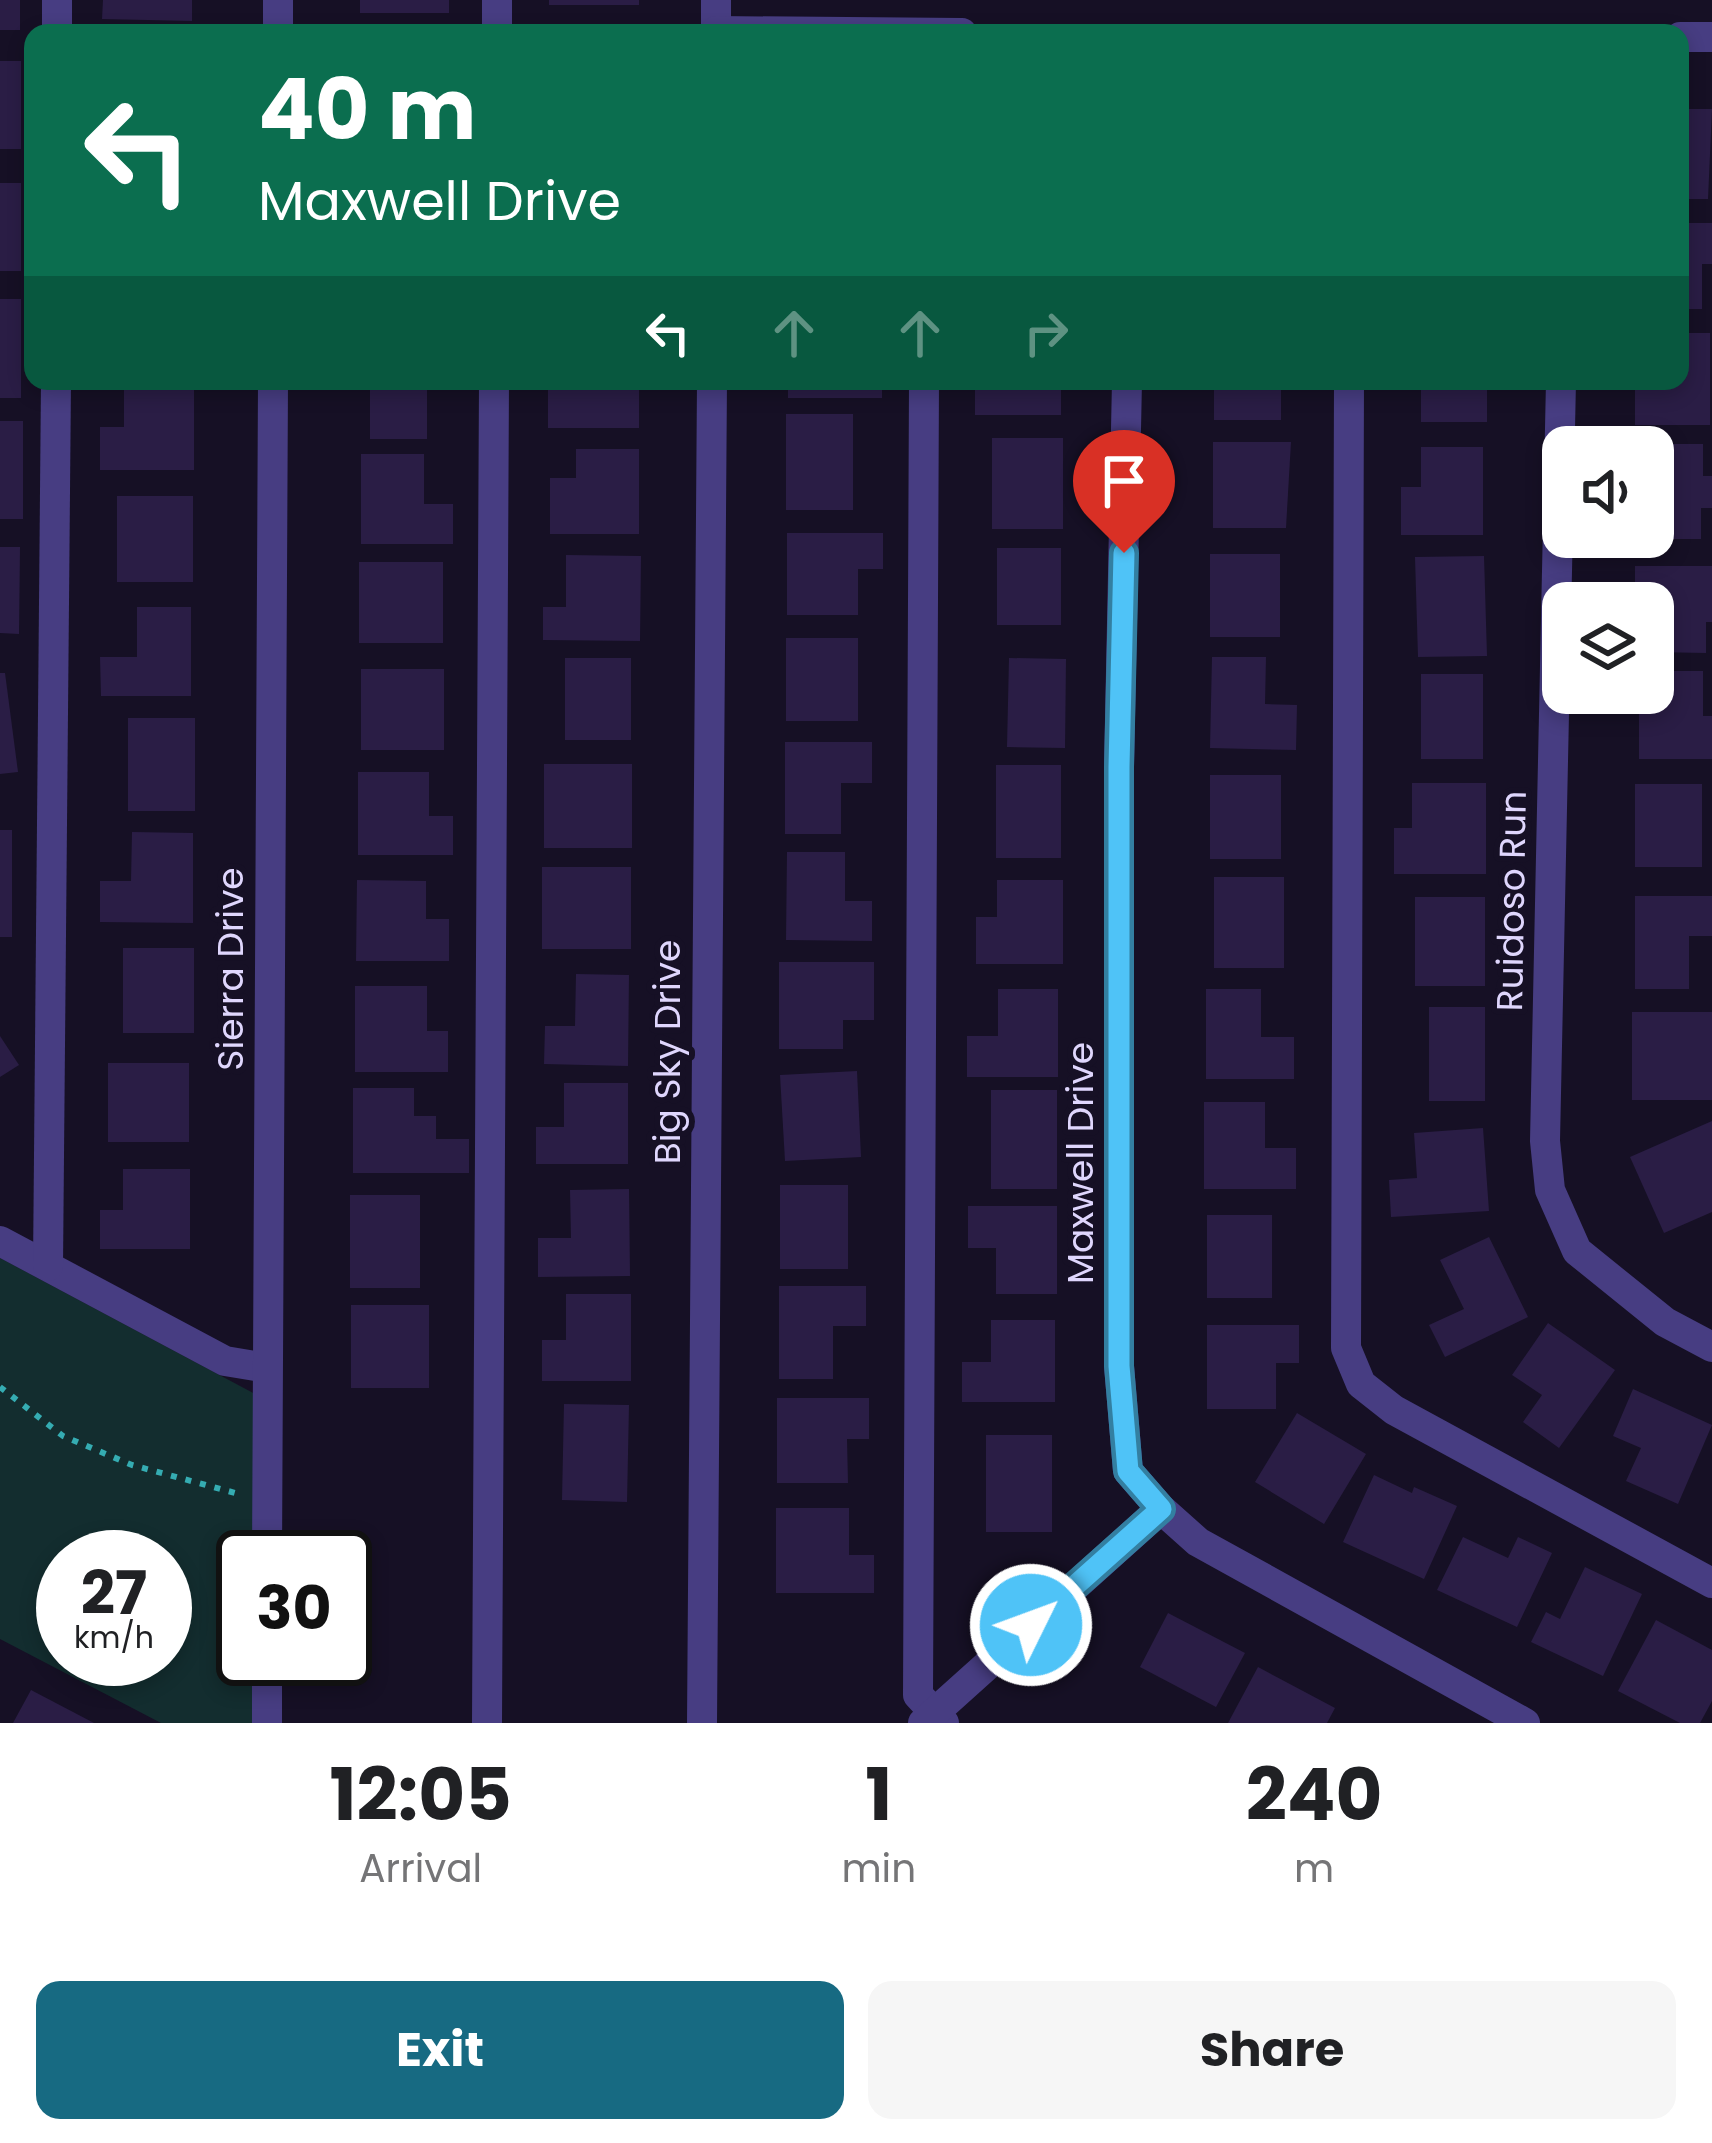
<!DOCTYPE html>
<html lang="en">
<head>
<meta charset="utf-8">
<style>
	:root { --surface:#fff; --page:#f6f6f6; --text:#202124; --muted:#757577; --accent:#176a82 }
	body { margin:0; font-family:Poppins,sans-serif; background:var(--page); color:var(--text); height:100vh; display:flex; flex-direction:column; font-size:45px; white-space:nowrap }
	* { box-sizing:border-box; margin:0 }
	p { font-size:39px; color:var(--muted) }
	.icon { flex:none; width:66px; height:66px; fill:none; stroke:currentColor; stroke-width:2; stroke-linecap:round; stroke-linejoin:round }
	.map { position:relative; height:1723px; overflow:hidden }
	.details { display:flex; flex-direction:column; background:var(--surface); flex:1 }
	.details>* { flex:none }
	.guide { position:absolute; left:24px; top:24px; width:1665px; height:366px; border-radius:24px; box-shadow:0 6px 18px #0003; background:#0b6e4f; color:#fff; overflow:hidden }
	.buttons { position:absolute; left:1542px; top:426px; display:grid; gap:24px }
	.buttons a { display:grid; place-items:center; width:132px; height:132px; border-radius:24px; background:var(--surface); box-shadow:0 6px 18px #0003; font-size:60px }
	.speed { position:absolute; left:36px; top:1530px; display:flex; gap:24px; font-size:60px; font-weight:700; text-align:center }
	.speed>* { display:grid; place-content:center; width:156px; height:156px; border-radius:50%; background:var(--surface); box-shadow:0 6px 18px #0003; line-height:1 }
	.speed small { font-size:30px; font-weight:400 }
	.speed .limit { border:6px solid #111; border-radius:18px; background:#fff; color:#111 }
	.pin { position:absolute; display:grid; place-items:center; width:102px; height:102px; color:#fff; margin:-123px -51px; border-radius:50% 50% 50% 0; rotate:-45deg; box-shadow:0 0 12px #0007 }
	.pin .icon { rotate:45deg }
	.me { position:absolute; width:132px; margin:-66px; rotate:48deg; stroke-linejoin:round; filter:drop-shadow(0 0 9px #0008) }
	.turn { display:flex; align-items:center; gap:42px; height:252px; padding:0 36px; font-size:54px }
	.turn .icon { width:156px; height:156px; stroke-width:2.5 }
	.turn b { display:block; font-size:84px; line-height:102px }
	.lanes { display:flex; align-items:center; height:114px; padding:0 36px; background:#0003; justify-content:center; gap:60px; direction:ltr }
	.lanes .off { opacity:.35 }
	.eta { display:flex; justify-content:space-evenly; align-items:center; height:204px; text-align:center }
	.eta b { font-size:72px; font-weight:700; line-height:84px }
	.primary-button { display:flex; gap:24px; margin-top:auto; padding:24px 36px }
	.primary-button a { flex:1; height:138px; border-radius:24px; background:var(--accent); color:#fff; font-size:48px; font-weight:700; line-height:138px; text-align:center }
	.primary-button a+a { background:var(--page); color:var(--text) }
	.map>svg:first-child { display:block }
	.green { fill:#132d2f; fill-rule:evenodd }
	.building { fill:#2a1d45 }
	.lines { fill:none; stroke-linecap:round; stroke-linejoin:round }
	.path { stroke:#35acb2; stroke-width:6; stroke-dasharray:6 9; stroke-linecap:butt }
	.minor { stroke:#473d82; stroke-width:30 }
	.route-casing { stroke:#337fa1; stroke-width:30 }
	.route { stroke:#4fc3f7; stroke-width:21 }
	.labels { text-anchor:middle; stroke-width:12; stroke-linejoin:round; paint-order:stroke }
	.street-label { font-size:36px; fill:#dfd6fd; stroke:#161025 }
</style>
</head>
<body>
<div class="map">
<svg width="1712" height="1723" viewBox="0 0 1712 1723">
	<rect width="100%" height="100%" fill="#161025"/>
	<path class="green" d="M 0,1258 L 257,1395 L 255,1557 L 243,1557 L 243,1659 L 254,1659 L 253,1723 L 161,1723 L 0,1639 ZM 63,1557 L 165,1557 L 165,1659 L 63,1659 Z"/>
	<g class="building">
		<rect x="0" y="0" width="20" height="30"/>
		<polygon points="103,0 192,0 192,21 102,19"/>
		<rect x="360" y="0" width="89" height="13"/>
		<rect x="549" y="0" width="90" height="5"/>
		<rect x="580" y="28" width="62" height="5"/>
		<rect x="0" y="61" width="21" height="88"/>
		<polygon points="1680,109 1712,109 1708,199 1680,199"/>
		<rect x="0" y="183" width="21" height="88"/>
		<polygon points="1680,223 1712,223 1712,264 1702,264 1702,309 1680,309"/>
		<rect x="0" y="299" width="21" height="99"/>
		<polygon points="1680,333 1710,333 1710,425 1635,425 1635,381 1680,381"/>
		<rect x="370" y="381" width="57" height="58"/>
		<polygon points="571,381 639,381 639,428 548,428 548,388 571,388"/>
		<rect x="788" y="381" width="94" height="17"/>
		<rect x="975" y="381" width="86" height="34"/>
		<rect x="1214" y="381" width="67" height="39"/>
		<rect x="1421" y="381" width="66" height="41"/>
		<polygon points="124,382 194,382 194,470 100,470 100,427 124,427"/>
		<rect x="786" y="414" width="67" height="96"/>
		<rect x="0" y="421" width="23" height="98"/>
		<rect x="992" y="438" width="71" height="91"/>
		<polygon points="1213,442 1291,442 1286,528 1213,528"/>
		<polygon points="1653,444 1703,444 1703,476 1712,476 1712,508 1701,508 1701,539 1653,539"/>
		<polygon points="1421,447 1483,447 1483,535 1401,535 1401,487 1421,487"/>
		<polygon points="576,449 639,449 639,534 550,534 550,478 576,478"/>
		<polygon points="361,454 424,454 424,504 453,504 453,544 361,544"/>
		<rect x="117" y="496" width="76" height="86"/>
		<polygon points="787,533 883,533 883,569 858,569 858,615 787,615"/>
		<polygon points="0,547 20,547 19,634 0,633"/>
		<rect x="997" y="548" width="64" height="77"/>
		<rect x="1210" y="554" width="70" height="83"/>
		<polygon points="566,555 641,556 640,641 543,640 543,607 566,607"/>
		<polygon points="1484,556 1487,656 1418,657 1415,557"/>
		<rect x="359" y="562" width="84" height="81"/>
		<polygon points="1635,566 1712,566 1712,622 1706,622 1706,653 1653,652 1653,603 1635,603"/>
		<polygon points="137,607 191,607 191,696 101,696 100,657 137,657"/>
		<rect x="786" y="638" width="72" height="83"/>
		<polygon points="1212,657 1266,657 1265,704 1297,705 1296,750 1210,748"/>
		<rect x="565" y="658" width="66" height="82"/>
		<polygon points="1009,658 1066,659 1065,748 1007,747"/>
		<rect x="361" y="669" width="83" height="81"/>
		<polygon points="1653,671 1703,671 1703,716 1712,716 1712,759 1639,759 1639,693 1653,693"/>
		<polygon points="0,673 5,673 18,772 0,774"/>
		<rect x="1421" y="674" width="62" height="85"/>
		<rect x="128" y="718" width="67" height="93"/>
		<polygon points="785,742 872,742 872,783 841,783 841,834 785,834"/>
		<rect x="544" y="764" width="88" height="84"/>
		<rect x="996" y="765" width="65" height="93"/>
		<polygon points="358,772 429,772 429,816 453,816 453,855 358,855"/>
		<rect x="1210" y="775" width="71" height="84"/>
		<polygon points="1412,783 1486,783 1486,874 1394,874 1394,828 1412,828"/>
		<rect x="1635" y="784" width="67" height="83"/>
		<rect x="0" y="830" width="12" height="107"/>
		<polygon points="132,832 193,833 193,923 100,922 100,881 131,881"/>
		<polygon points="787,852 845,852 845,901 872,901 872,941 786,940"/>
		<rect x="542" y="867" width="89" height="82"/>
		<rect x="1214" y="877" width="70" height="91"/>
		<polygon points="357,880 426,881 426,919 449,919 449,961 356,961"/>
		<polygon points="997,880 1063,880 1063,964 976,964 976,917 997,917"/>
		<polygon points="1635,896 1712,896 1712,936 1689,936 1689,989 1635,989"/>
		<rect x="1415" y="897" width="70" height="89"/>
		<rect x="123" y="948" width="71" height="85"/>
		<polygon points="779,962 874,962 874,1020 843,1020 843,1049 779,1049"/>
		<polygon points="576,974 629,975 628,1066 544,1064 545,1026 575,1026"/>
		<polygon points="355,986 427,986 427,1031 448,1031 448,1072 355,1072"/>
		<polygon points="998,989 1058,989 1058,1077 967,1077 967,1036 998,1036"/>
		<polygon points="1206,989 1261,989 1261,1037 1294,1037 1294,1079 1206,1079"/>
		<rect x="1429" y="1007" width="56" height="94"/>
		<rect x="1632" y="1012" width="80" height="88"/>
		<polygon points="0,1036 19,1065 0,1077"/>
		<rect x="108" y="1063" width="81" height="79"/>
		<polygon points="857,1071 861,1157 785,1161 780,1075"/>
		<polygon points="564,1083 628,1083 628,1164 536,1164 536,1127 564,1127"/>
		<polygon points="353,1088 414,1088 414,1116 436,1116 436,1139 469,1139 469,1173 353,1173"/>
		<rect x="991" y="1090" width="66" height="99"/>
		<polygon points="1204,1102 1265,1102 1265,1148 1296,1148 1296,1189 1204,1189"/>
		<polygon points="1712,1121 1712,1212 1664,1233 1630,1157"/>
		<polygon points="1483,1128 1489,1211 1391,1217 1389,1180 1417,1178 1414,1133"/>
		<polygon points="123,1169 190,1169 190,1249 100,1249 100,1210 123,1210"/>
		<rect x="780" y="1185" width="68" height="84"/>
		<polygon points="629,1189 630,1276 538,1277 538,1238 571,1238 570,1190"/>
		<rect x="350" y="1195" width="70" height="93"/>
		<polygon points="968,1206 1057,1206 1057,1294 996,1294 996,1248 968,1248"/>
		<rect x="1207" y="1215" width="65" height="83"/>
		<polygon points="1489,1237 1528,1317 1445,1357 1429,1325 1464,1309 1440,1260"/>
		<polygon points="779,1286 866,1286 866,1326 833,1326 833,1379 779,1379"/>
		<polygon points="566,1294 631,1294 631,1381 542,1381 542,1340 566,1340"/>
		<rect x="351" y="1305" width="78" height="83"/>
		<polygon points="991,1320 1055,1320 1055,1402 962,1402 962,1362 991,1362"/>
		<polygon points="1548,1323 1615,1370 1559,1448 1523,1422 1542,1395 1512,1375"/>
		<polygon points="1207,1325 1299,1325 1299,1363 1276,1363 1276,1409 1207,1409"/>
		<polygon points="1633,1389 1712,1425 1678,1504 1626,1481 1641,1448 1613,1436"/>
		<polygon points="777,1398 869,1398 869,1439 847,1439 848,1483 777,1483"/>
		<polygon points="564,1404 629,1405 627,1502 562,1500"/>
		<polygon points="1297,1413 1366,1454 1324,1524 1255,1482"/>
		<rect x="986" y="1435" width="66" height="97"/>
		<polygon points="1374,1475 1412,1493 1414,1487 1457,1506 1424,1579 1343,1542"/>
		<polygon points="776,1508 849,1508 849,1555 874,1555 874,1593 776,1593"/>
		<polygon points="1463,1537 1508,1558 1518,1537 1552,1553 1517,1627 1437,1590"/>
		<polygon points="1585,1567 1642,1594 1603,1676 1531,1642 1546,1612 1560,1619"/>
		<polygon points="1168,1613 1245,1653 1216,1707 1140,1667"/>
		<polygon points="1656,1620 1712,1650 1712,1701 1700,1723 1680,1723 1618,1691"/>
		<polygon points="1258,1667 1335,1708 1327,1723 1228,1723"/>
		<polygon points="31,1690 94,1723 13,1723"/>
	</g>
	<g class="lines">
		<polyline class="path" points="0,1387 63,1436 132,1465 239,1494"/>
		<g class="minor">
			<polyline points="716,0 716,33"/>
			<polyline points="716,31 962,33"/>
			<polyline points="57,33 57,0"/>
			<polyline points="278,33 278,0"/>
			<polyline points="497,33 497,0"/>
			<polyline points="1680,37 1712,37"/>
			<polyline points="924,381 918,1695 944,1723"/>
			<polyline points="1127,381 1119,767 1119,1366 1128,1471 1161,1509 1198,1542 1525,1723"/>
			<polyline points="1349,381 1346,1348 1361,1384 1394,1410 1712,1583"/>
			<polyline points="1561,381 1545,1141 1550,1190 1577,1251 1665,1322 1712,1347"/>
			<polyline points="0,1241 225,1361 267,1368"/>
			<polyline points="48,1266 56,381"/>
			<polyline points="267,1557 273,381"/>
			<polyline points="267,1659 267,1723"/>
			<polyline points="487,1723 494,381"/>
			<polyline points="702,1723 712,381"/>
			<polyline points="923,1723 1161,1509"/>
		</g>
	</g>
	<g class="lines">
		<g class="route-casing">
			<polyline id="route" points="1031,1625 1161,1509 1128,1471 1119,1366 1119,767 1124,553"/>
		</g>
		<use href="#route" class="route"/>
	</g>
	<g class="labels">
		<g class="street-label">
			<text transform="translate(1511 901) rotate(-89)" y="13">Ruidoso Run</text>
			<text transform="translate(230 969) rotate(-90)" y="13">Sierra Drive</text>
			<text transform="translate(667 1052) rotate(-90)" y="13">Big Sky Drive</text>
			<text transform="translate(1080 1163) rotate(-90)" y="13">Maxwell Drive</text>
		</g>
	</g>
</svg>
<div class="buttons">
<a><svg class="icon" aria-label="sound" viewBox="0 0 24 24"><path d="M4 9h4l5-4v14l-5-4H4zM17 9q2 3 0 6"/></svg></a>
<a><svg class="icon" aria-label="layers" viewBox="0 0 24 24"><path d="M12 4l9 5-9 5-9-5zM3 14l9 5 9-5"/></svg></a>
</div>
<div class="speed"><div>27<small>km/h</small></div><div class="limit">30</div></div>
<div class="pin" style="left:1124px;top:553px;background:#d93025"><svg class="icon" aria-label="arrive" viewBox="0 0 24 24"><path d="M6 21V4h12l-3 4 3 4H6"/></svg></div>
<svg class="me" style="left:1031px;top:1625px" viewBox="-20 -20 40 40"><circle r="17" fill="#4fc3f7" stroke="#fff" stroke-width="3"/><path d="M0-11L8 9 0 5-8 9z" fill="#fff"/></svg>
<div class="guide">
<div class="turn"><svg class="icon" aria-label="left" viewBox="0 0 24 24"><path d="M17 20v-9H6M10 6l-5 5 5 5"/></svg><div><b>40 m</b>Maxwell Drive</div></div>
<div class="lanes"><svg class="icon" aria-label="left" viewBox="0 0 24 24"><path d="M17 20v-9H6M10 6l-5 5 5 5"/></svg><svg class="icon off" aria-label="ahead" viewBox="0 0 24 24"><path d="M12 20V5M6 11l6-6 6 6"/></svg><svg class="icon off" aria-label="ahead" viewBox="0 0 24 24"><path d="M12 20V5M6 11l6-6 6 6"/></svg><svg class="icon off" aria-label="right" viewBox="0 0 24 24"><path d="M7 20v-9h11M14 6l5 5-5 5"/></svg></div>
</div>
</div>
<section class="details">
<div class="eta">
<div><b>12:05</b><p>Arrival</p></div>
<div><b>1</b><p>min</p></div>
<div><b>240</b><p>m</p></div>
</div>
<div class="primary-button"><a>Exit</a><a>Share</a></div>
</section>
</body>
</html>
